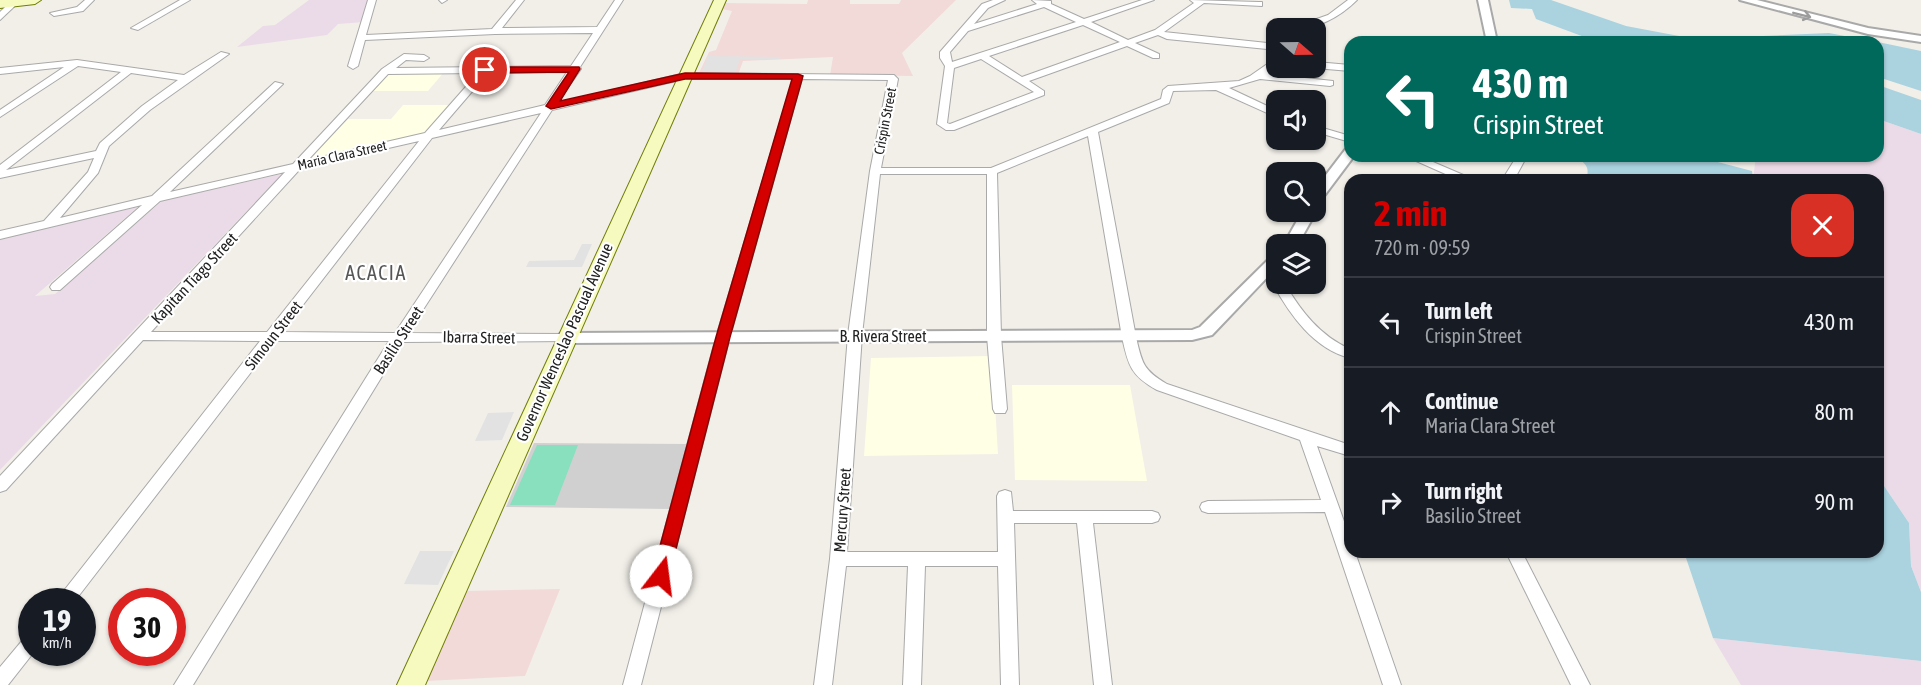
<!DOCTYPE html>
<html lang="en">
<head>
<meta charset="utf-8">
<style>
	:root { --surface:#171b24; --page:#242831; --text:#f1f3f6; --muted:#9ea1a6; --line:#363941; --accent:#d40000 }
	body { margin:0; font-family:"Asap Condensed",sans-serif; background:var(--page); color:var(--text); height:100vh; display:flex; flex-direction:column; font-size:22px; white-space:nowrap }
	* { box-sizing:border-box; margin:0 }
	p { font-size:20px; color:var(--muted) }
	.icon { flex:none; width:33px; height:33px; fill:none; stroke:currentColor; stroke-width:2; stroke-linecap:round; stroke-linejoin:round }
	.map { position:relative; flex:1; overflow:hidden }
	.side { position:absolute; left:1344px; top:174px; width:540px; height:384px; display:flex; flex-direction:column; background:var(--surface); border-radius:18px; box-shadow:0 2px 4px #0004 }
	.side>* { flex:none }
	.guide { position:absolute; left:1344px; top:36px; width:540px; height:126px; border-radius:18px; box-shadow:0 2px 4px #0004; background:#00695c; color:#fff; overflow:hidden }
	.needle { width:39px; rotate:110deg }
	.tools { position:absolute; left:1266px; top:18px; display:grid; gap:12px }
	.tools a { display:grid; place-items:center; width:60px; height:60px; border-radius:12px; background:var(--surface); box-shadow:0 2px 4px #0004; font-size:30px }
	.speed { position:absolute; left:18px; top:588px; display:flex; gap:12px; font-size:30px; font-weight:700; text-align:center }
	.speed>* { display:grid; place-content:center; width:78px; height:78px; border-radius:50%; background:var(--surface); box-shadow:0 2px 4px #0004; line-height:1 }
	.speed small { font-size:15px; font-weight:400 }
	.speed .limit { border:9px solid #d22; background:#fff; color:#111 }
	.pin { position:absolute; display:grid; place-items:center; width:51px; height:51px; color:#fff; margin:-26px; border:3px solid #fff; border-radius:50%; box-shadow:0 2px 6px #0007 }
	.me { position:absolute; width:66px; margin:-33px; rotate:15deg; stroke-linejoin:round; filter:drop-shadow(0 0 4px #0008) }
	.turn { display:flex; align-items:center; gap:21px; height:126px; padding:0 30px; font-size:27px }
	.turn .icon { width:78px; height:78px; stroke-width:2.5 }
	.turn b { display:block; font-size:42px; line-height:51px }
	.round { display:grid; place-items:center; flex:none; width:63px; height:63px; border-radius:18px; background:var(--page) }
	.head { display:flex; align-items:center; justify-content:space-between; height:102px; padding:0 30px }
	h1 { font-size:36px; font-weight:700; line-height:45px; color:var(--accent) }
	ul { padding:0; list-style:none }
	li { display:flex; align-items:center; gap:18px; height:90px; padding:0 30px; border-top:2px solid var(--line) }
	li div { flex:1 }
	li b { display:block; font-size:22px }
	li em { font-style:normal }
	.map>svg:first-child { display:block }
	.commercial { fill:#f2dad9 }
	.industrial { fill:#ebdbe8 }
	.education { fill:#ffffe5 }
	.religious { fill:#d0d0d0 }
	.pitch { fill:#88e0be }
	.parking { fill:#e2e2e2 }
	.water { fill:#aad3df }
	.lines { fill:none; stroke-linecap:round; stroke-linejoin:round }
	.minor-casing { stroke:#a9a9a9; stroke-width:2 }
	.tertiary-casing { stroke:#a9a9a9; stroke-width:4 }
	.secondary-casing { stroke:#707d05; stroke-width:2 }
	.minor { fill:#fff; fill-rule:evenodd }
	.tertiary { fill:#fff; fill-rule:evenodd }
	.secondary { fill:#f7fabf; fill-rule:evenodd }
	.oneway { stroke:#9c9c9c }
	.route { fill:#d40000; stroke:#8a0000; stroke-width:1.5 }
	.labels { text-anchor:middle; stroke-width:4.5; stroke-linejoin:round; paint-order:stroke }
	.far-street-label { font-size:14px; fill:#222; stroke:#fff }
	.street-label { font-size:16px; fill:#222; stroke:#fff }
	.quarter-label { font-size:20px; letter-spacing:1.5px; fill:#555; stroke:#fff }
</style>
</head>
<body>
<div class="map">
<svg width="1921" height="685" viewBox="0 0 1921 685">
	<rect width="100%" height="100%" fill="#f2efe9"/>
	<g class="commercial">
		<polygon points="808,0 850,0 850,4 899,4 901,0 956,0 902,53 913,76 830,75 833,57 743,61 738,75 698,75 709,52 716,50 732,11 722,9 724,3 807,4"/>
		<polygon points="560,589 525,676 426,681 466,591"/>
	</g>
	<g class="industrial">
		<polygon points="309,0 368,0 364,22 338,24 327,35 237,47 263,26 275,25"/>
		<polygon points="1878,119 1921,134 1921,592 1911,566 1909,523 1878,477 1878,180 1753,180 1756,156 1769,158 1774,156 1878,156"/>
		<polygon points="282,174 0,470 0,239 138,207 35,296 55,294 162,201"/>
		<polygon points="1713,638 1921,661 1921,685 1741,685"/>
	</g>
	<g class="education">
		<polygon points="387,71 445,71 428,91 370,91"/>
		<polygon points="403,105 451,105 428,133 310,159 348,119 391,119"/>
		<polygon points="992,356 998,454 864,456 871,358"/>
		<polygon points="1012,385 1130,385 1147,481 1015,480"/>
	</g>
	<polygon class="religious" points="534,443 689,444 670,509 506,507"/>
	<polygon class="pitch" points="537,445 578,445 555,505 510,505"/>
	<g class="parking">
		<polygon points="708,56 781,57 780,59 740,59 735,74 701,74"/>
		<polygon points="582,244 592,244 582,267 526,267 529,261 574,260"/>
		<polygon points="514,412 502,440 475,441 488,413"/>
		<polygon points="420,551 454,551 438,585 404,584"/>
	</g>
	<g class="water">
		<polygon points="1509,0 1551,0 1626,26 1695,39 1829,33 1876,42 1590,42 1587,38 1536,19 1532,9 1511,8"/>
		<polygon points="1878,42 1921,51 1921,91 1878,77"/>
		<polygon points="1878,85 1921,100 1921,134 1878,119"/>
		<path d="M 1574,156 L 1695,156 L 1752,171 L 1753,180 L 1579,180 L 1587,177 C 1590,165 1583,162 1574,156 Z"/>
		<polygon points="1878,477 1909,523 1911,566 1921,592 1921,661 1713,638 1684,552 1878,552"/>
	</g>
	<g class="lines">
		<g class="minor-casing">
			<g id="minor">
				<polygon points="12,0 19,2 0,20 0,12"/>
				<polygon points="85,0 94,0 83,11 54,16 50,13 77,7"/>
				<polygon points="180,0 190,0 138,30 131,28"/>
				<path d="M 368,0 L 376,0 L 366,35 L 492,29 L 516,0 L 524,0 L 502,28 L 597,27 L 615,0 L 623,0 L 580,67 L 581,69 L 557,103 L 685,73 L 894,75 L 898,79 L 881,168 L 991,168 L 1161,99 L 1163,90 L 1168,86 L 1239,81 L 1250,76 L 1276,58 L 1276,66 L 1268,74 L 1333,81 L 1333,85 L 1330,86 L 1260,79 L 1229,88 L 1276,110 L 1276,117 L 1216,90 L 1173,91 L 1169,103 L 1098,132 L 1136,337 C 1142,363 1143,370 1167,384 L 1350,445 L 1350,456 L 1317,446 L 1350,538 L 1350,552 L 1355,552 L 1401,685 L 1383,685 L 1325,512 L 1208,513 L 1202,511 L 1200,507 L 1202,503 L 1208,501 L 1321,500 L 1300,440 L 1157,390 C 1131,376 1128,365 1122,337 L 1088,136 L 997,173 L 1001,336 L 1007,409 L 1005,413 L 995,413 L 993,409 L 987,336 L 987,174 L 880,174 L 862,335 L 847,552 L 998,552 L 997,496 L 999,492 L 1005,490 L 1011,492 L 1013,511 L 1152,511 L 1158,513 L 1160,517 L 1158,521 L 1152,523 L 1093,523 L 1112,685 L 1094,685 L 1077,523 L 1014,523 L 1019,685 L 1001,685 L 998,566 L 925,566 L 921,685 L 903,685 L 908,566 L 846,566 L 832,685 L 814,685 L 830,559 L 848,335 L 870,171 L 888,80 L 802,79 L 730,337 L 641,685 L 623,685 L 716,337 L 793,79 L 685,79 L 552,110 L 408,333 L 566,334 L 573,338 L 571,341 L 403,342 L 193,685 L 174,685 L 389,341 L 275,341 L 74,602 L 55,602 L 260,341 L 143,340 L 6,490 L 0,492 L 0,476 L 285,172 L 160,201 L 60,290 L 52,290 L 50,287 L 52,284 L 142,205 L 0,239 L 0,231 L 44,221 L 88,172 L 94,158 L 0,178 L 0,165 L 121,72 L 78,66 L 0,117 L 0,110 L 64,67 L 0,74 L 0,68 L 77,60 L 184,75 L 221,52 L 229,54 L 150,110 L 109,146 L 98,173 L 60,218 L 152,196 L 275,82 L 283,84 L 170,192 L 293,164 L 382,69 L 404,54 L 424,55 L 429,58 L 424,61 L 406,60 L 396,68 L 571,66 L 593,33 L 495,34 L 365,40 L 358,66 L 353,69 L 348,66 ZM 567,72 L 545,105 L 439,130 L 488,73 ZM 131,73 L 178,80 L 142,106 L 100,143 L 96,151 L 6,170 ZM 478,73 L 425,133 L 308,160 L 388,74 ZM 541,113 L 395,333 L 282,332 L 432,138 ZM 419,141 L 267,332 L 151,332 L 301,168 Z"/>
				<polygon points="439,0 447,0 442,3"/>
				<path d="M 993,0 L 1005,0 L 988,8 L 974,24 L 1037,4 L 1032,0 L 1051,1 L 1051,4 L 1084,19 L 1142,0 L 1154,0 L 1091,22 L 1128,40 L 1155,30 L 1194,3 L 1190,0 L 1259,2 L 1262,2 L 1262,6 L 1204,3 L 1164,32 L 1276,44 L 1276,50 L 1167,39 L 1158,35 L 1135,43 L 1159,54 L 1159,58 L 1153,58 L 1127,46 L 1029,81 L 1044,91 L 1044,95 L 954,130 L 946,130 L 937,124 L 945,66 L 940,58 L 940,52 L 982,4 ZM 1044,7 L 1076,22 L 952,62 L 950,52 L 968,31 ZM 1083,25 L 1120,42 L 1022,77 L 989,56 ZM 981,59 L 1034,92 L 950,124 L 947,123 L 954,68 Z"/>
				<path d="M 1348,0 L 1357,0 C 1340,17 1315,31 1291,28 L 1328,15 Z"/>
				<polygon points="1316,62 1350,65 1350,71 1315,68"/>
				<polygon points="1316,126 1350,136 1350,142 1316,132"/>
				<polygon points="1405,156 1419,156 1475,180 1459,180"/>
				<polygon points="1517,156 1527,156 1514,180 1502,180"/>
				<path d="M 1275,281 L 1276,281 L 1276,284 L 1285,284 C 1301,311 1320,336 1350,349 L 1350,358 C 1314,349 1290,315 1273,284 Z"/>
				<polygon points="1506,552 1522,552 1590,685 1571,685"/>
				<polygon points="32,633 32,652 34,652 8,685 0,685 0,667 26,636"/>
			</g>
		</g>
		<g class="tertiary-casing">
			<g id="tertiary">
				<polygon points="1478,0 1488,0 1497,42 1487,42"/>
				<polygon points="1740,0 1757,0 1868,28 1921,36 1921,42 1868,34"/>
				<polygon points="1350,149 1350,156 1354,156 1321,200 1316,201 1316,188 1345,150"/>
				<polygon points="1316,211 1316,212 1298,244 1284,244 1302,212"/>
				<polygon points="1276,256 1276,268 1212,335 1192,340 566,343 560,342 558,338 560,334 566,333 1192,330 1200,327 1271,257"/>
			</g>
		</g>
		<g class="secondary-casing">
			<g id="secondary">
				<polygon points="0,0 41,0 35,4 0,8"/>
				<polygon points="714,0 726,0 425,685 397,685"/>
			</g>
		</g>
		<use href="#minor" class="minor"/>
		<use href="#tertiary" class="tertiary"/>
		<use href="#secondary" class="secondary"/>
	</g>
	<defs><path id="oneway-shaft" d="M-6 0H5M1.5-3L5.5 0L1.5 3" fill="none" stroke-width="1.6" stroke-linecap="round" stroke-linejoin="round" transform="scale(1.5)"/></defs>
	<use class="oneway" href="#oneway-shaft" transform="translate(1802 15) rotate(14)"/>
	<polygon class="route" points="579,67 580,69 560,101 685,73 798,74 803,76 730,337 669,576 667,581 661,583 654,581 652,576 716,337 792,79 685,79 551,109 546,106 569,72 485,73 480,70 485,67"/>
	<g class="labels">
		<g class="far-street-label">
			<text transform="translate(885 121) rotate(-79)" y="5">Crispin Street</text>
			<text transform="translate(342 155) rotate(-13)" y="5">Maria Clara Street</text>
		</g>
		<g class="street-label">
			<text transform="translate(194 278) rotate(-47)" y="6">Kapitan Tiago Street</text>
			<text transform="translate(273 335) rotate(-52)" y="6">Simoun Street</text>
			<text x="883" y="342">B. Rivera Street</text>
			<text transform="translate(479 337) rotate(1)" y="6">Ibarra Street</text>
			<text transform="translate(398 340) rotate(-57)" y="6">Basilio Street</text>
			<text transform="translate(564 342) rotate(-66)" y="6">Governor Wenceslao Pascual Avenue</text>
			<text transform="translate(842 510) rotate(-86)" y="6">Mercury Street</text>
		</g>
		<g class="quarter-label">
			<text x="376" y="280">ACACIA</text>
		</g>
	</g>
</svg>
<div class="tools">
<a><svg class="needle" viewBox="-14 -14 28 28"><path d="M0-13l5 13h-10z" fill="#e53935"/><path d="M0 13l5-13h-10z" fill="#9ea1a6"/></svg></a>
<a><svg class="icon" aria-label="sound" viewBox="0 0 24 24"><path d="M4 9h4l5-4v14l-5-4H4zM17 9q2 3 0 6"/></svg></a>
<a><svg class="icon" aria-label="search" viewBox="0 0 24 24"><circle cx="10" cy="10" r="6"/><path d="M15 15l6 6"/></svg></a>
<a><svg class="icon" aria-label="layers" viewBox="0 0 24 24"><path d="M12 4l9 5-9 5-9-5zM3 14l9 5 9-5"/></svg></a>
</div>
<div class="speed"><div>19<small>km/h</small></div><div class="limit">30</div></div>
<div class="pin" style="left:485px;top:70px;background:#d93025"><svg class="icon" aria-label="arrive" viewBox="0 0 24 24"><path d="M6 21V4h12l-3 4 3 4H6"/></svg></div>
<svg class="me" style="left:661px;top:576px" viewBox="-20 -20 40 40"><circle r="19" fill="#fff"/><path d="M0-13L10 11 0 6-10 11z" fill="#d40000"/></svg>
<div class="guide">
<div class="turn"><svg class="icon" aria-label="left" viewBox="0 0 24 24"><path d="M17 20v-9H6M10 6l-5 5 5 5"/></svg><div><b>430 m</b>Crispin Street</div></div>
</div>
<section class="side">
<div class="head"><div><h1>2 min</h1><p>720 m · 09:59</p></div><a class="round" style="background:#d93025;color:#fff"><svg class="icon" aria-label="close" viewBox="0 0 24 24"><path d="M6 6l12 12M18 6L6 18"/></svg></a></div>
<ul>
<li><svg class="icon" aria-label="left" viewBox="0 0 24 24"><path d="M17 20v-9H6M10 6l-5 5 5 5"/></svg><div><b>Turn left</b><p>Crispin Street</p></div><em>430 m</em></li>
<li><svg class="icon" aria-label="ahead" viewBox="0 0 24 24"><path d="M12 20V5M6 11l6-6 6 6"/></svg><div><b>Continue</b><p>Maria Clara Street</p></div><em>80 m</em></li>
<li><svg class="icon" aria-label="right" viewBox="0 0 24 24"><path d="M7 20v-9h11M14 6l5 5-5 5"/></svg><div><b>Turn right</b><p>Basilio Street</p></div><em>90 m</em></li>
</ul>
</section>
</div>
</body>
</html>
